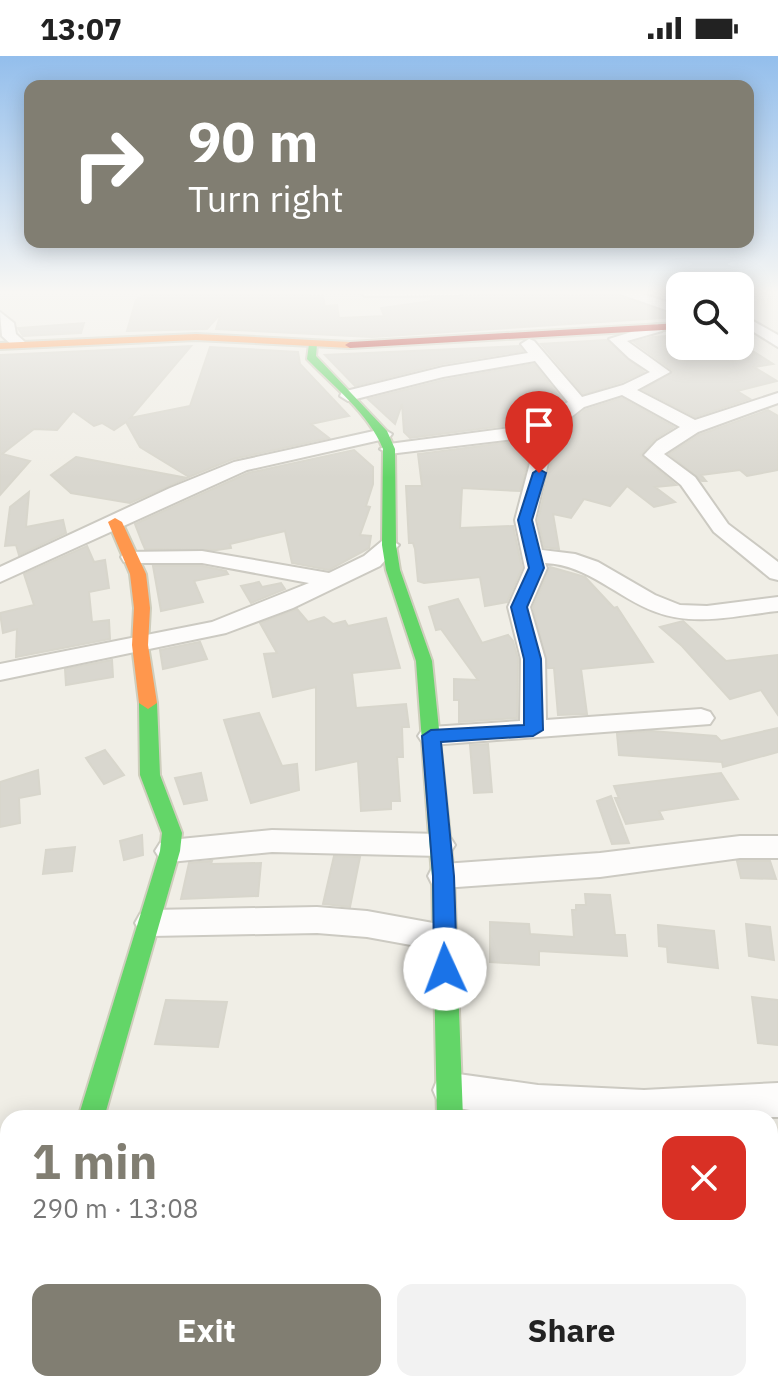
<!DOCTYPE html>
<html lang="en">
<head>
<meta charset="utf-8">
<style>
	:root { --surface:#fff; --page:#f2f2f2; --text:#222; --muted:#767676; --accent:#817e72 }
	body { margin:0; font-family:"IBM Plex Sans",sans-serif; background:var(--page); color:var(--text); height:100vh; display:flex; flex-direction:column; font-size:30px; white-space:nowrap }
	* { box-sizing:border-box; margin:0 }
	p { font-size:26px; color:var(--muted) }
	.icon { flex:none; width:44px; height:44px; fill:none; stroke:currentColor; stroke-width:2; stroke-linecap:round; stroke-linejoin:round }
	.map { position:relative; flex:1; overflow:hidden }
	.side { position:absolute; left:0px; top:1054px; width:778px; height:282px; display:flex; flex-direction:column; background:var(--surface); border-radius:24px 24px 0 0; box-shadow:0 4px 20px #0003 }
	.side>* { flex:none }
	.hud { position:absolute; left:24px; top:24px; width:730px; height:168px; border-radius:16px; box-shadow:0 4px 20px #0003; background:#817e72; color:#fff; overflow:hidden }
	.controls { position:absolute; left:666px; top:216px; display:grid; gap:16px }
	.controls a { display:grid; place-items:center; width:88px; height:88px; border-radius:16px; background:var(--surface); box-shadow:0 4px 20px #0003; font-size:40px }
	.pin { position:absolute; display:grid; place-items:center; width:68px; height:68px; color:#fff; margin:-82px -34px; border-radius:50% 50% 50% 0; rotate:-45deg; box-shadow:0 0 8px #0007 }
	.pin .icon { rotate:45deg }
	.me { position:absolute; width:88px; margin:-44px; rotate:358deg; stroke-linejoin:round; filter:drop-shadow(0 0 6px #0008) }
	.turn { display:flex; align-items:center; gap:28px; height:168px; padding:0 32px; font-size:36px }
	.turn .icon { width:104px; height:104px; stroke-width:2.5 }
	.turn b { display:block; font-size:56px; line-height:68px }
	.round { display:grid; place-items:center; flex:none; width:84px; height:84px; border-radius:16px; background:var(--page) }
	.head { display:flex; align-items:center; justify-content:space-between; height:136px; padding:0 32px }
	h1 { font-size:48px; font-weight:700; line-height:60px; color:var(--accent) }
	.primary-button { display:flex; gap:16px; margin-top:auto; padding:16px 32px }
	.primary-button a { flex:1; height:92px; border-radius:16px; background:var(--accent); color:#fff; font-size:32px; font-weight:700; line-height:92px; text-align:center }
	.primary-button a+a { background:var(--page); color:var(--text) }
	.status { display:flex; justify-content:space-between; align-items:center; height:56px; padding:0 40px; background:var(--surface); direction:ltr }
	.status svg { height:22px; fill:currentColor }
	.map>svg:first-child { display:block }
	.building { fill:#d9d7cf; stroke:#d8d6cc; stroke-width:2 }
	.lines { fill:none; stroke-linecap:round; stroke-linejoin:round }
	.street-casing { stroke:#cccac2; stroke-width:4 }
	.fast-casing { stroke:#cfcebd; stroke-width:4 }
	.slow-casing { stroke:#cfcebd; stroke-width:4 }
	.jam-casing { stroke:#cfcebd; stroke-width:4 }
	.street { fill:#fdfcfb; fill-rule:evenodd }
	.fast { fill:#63d668; fill-rule:evenodd }
	.slow { fill:#ff974d; fill-rule:evenodd }
	.jam { fill:#b3261e; fill-rule:evenodd }
	.route { fill:#1a73e8; stroke:#114b97; stroke-width:2 }
</style>
</head>
<body>
<div class="status"><b>13:07</b><svg viewBox="0 0 49 12"><path d="M0 12V9h3v3zM5 12V6h3v6zM10 12V3h3v9zM15 12V0h3v12zM26 1h20v11H26zM47 4h2v5h-2z"/></svg></div>
<div class="map">
<svg width="778" height="1335" viewBox="0 0 778 1335">
	<rect width="100%" height="100%" fill="#f0eee6"/>
	<g class="building">
		<polygon points="150,235 310,235 310,240 323,240 325,250 337,249 339,262 384,260 381,252 432,245 431,242 567,235 569,240 612,238 677,261 372,281 216,273 221,257 207,273 127,275 136,244"/>
		<polygon points="84,267 81,277 23,280 18,272"/>
		<polygon points="680,279 680,290 699,290 702,293 740,290 740,287 773,308 754,311 777,325 737,335 750,343 695,361 643,334 673,315 634,286 653,281"/>
		<polygon points="606,284 644,316 622,326 583,338 541,288"/>
		<polygon points="191,290 130,362 190,350 210,291 298,296 300,308 349,360 311,368 329,382 233,403 189,421 140,391 126,366 114,374 102,367 94,370 73,355 57,374 34,373 2,398 30,405 0,439 0,299"/>
		<polygon points="519,290 523,295 442,308 355,330 325,299"/>
		<polygon points="534,308 563,345 525,367 410,382 404,376 402,348 395,368 368,343 444,324"/>
		<polygon points="622,342 674,371 655,383 641,399 676,429 655,431 675,446 654,451 627,430 610,450 584,443 571,462 553,458 559,493 544,491 538,464 551,408 534,380 571,365 585,354"/>
		<polygon points="768,354 778,360 778,414 747,420 740,414 701,419 706,425 702,425 669,398 699,379"/>
		<polygon points="513,386 527,408 520,435 462,432 460,472 513,470 522,512 507,546 485,550 480,521 424,527 418,525 415,493 413,487 409,487 406,430 422,430 418,398"/>
		<polygon points="354,394 373,411 373,428 366,450 370,451 360,479 371,480 369,492 329,514 292,507 285,475 230,488 231,492 217,494 145,493 142,486 135,468 248,417"/>
		<polygon points="76,401 118,409 187,422 130,447 71,437 51,419"/>
		<polygon points="29,436 26,471 63,464 66,477 19,499 16,489 5,490 10,451"/>
		<polygon points="87,490 94,506 105,504 109,532 89,536 92,566 109,564 110,583 16,601 17,573 3,577 0,557 34,549 24,518"/>
		<polygon points="153,510 202,510 226,515 228,518 194,525 203,546 161,555"/>
		<polygon points="550,511 585,521 614,552 617,551 653,606 581,613 587,658 558,659 554,612 548,612 533,551"/>
		<polygon points="259,526 262,531 281,527 285,533 251,547 241,530"/>
		<polygon points="458,543 482,587 508,579 513,585 518,603 517,662 459,666 459,644 454,644 454,623 478,624 441,573 436,574 429,551"/>
		<polygon points="297,553 308,566 324,561 333,568 345,565 348,570 386,562 400,612 352,617 356,652 406,648 409,671 402,671 403,701 397,701 400,745 391,745 391,753 361,755 358,705 316,714 316,631 273,641 264,598 277,597 260,567"/>
		<polygon points="683,565 726,605 778,599 778,659 761,634 730,643 682,590 660,571"/>
		<polygon points="200,586 207,603 163,613 160,594"/>
		<polygon points="112,604 113,621 66,629 65,613"/>
		<polygon points="259,657 282,710 297,708 299,734 251,747 224,664"/>
		<polygon points="778,672 778,696 723,711 722,706 619,699 617,678 651,675 716,680 721,685"/>
		<polygon points="488,688 492,736 474,737 470,689"/>
		<polygon points="105,694 124,719 104,728 86,702"/>
		<polygon points="38,714 40,738 19,742 20,767 0,771 0,726"/>
		<polygon points="201,717 207,744 184,748 175,722"/>
		<polygon points="721,717 738,743 659,755 663,763 626,768 615,742 619,742 614,730"/>
		<polygon points="611,740 629,787 612,788 597,745"/>
		<polygon points="142,779 143,799 124,804 120,785"/>
		<polygon points="75,791 72,815 43,818 46,794"/>
		<polygon points="334,800 360,801 350,851 323,848"/>
		<polygon points="212,805 211,808 261,807 258,840 181,843 189,807"/>
		<polygon points="737,805 770,805 776,823 741,822"/>
		<polygon points="585,838 610,839 615,879 625,879 627,900 539,895 539,909 490,906 490,866 529,868 530,878 574,881 572,854 576,854 576,849 586,849"/>
		<polygon points="746,868 770,871 774,904 749,900"/>
		<polygon points="658,869 714,875 718,912 668,906 667,891 659,890"/>
		<polygon points="752,941 778,944 778,989 758,987"/>
		<polygon points="166,944 227,946 218,991 155,988"/>
	</g>
	<g class="lines">
		<g class="street-casing">
			<g id="street">
				<polygon points="359,235 466,235 459,239 365,240"/>
				<polygon points="612,235 633,235 680,250 680,259"/>
				<polygon points="0,256 14,267 16,278 27,288 24,291 14,291 2,280"/>
				<polygon points="746,261 778,279 778,291 741,268 741,262"/>
				<path d="M 657,268 L 664,272 L 662,275 L 627,285 L 670,316 L 637,334 L 695,364 L 778,337 L 778,347 L 698,376 L 664,398 L 695,421 L 728,468 L 778,506 L 778,524 L 770,522 L 714,476 L 681,429 L 644,399 L 657,385 L 680,371 L 622,339 L 584,351 L 570,362 L 530,379 L 548,407 L 535,464 L 542,494 L 575,498 L 598,506 L 655,539 L 680,549 L 707,550 L 778,541 L 778,555 C 737,559 696,571 656,556 C 617,542 589,509 545,507 L 547,512 L 530,551 L 545,603 L 546,664 L 701,653 L 710,656 L 714,662 L 710,668 L 431,689 L 422,686 L 418,680 L 422,674 L 431,671 L 520,665 L 521,603 L 508,551 L 525,512 L 515,464 L 530,407 L 515,383 L 389,398 L 380,393 L 389,388 L 526,370 L 568,346 L 535,305 L 443,321 L 348,345 L 340,340 L 342,336 L 443,311 L 528,297 L 521,288 L 529,283 L 534,285 L 582,341 L 623,329 L 650,316 L 629,302 L 609,283 Z"/>
				<polygon points="383,373 392,378 389,382 247,414 0,526 0,511 170,432 234,406"/>
				<polygon points="389,483 399,489 380,510 293,552 226,577 0,624 0,608 212,566 309,527 202,507 132,507 124,506 121,501 124,496 202,495 329,517 364,500 382,485"/>
				<polygon points="272,774 440,778 450,781 455,789 450,797 440,800 272,796 170,806 160,803 155,795 160,787 170,784"/>
				<polygon points="740,780 778,780 778,802 740,802 600,821 443,832 432,828 428,820 432,812 443,808 600,797"/>
				<polygon points="317,851 367,855 444,869 455,873 460,882 455,891 444,895 367,881 317,877 151,880 140,876 135,867 140,858 151,854"/>
				<polygon points="451,1017 538,1029 644,1034 778,1027 778,1061 522,1062 451,1051 438,1046 433,1034 438,1022"/>
				<polygon points="8,1324 8,1328 51,1328 50,1335 4,1335"/>
			</g>
		</g>
		<g class="fast-casing">
			<g id="fast">
				<path d="M 309,288 L 317,288 L 316,300 L 387,375 L 395,393 L 396,489 L 400,514 L 432,605 L 454,820 L 463,1062 L 437,1062 L 432,820 L 416,605 L 386,514 L 382,489 L 383,393 C 369,358 333,330 307,303 Z"/>
				<polygon points="148,641 157,647 160,719 182,777 180,795 104,1062 78,1062 160,795 162,777 140,719 139,647"/>
			</g>
		</g>
		<g class="slow-casing">
			<g id="slow">
				<polygon points="196,278 350,286 355,289 350,292 196,284 0,293 0,287"/>
				<polygon points="115,462 122,466 146,518 150,552 148,589 157,647 148,653 139,647 132,589 134,552 130,518 108,466"/>
				<rect x="421" y="1328" width="32" height="7"/>
			</g>
		</g>
		<g class="jam-casing">
			<polygon id="jam" points="680,267 680,273 350,292 345,289 350,286"/>
		</g>
		<use href="#street" class="street"/>
		<use href="#fast" class="fast"/>
		<use href="#slow" class="slow"/>
		<use href="#jam" class="jam"/>
	</g>
	<linearGradient id="sky" x2="0" y2="1"><stop stop-color="#93beec"/><stop offset="0.56" stop-color="#f8f7f4"/><stop offset="1" stop-color="#f8f7f4" stop-opacity="0"/></linearGradient>
	<rect width="778" height="422" fill="url(#sky)"/>
	<polygon class="route" points="539,413 546,417 532,464 544,512 527,551 541,603 543,674 533,680 441,686 454,820 457,913 453,920 445,922 437,920 434,913 433,820 422,680 431,674 524,669 524,603 511,551 529,512 518,464 533,417"/>
</svg>
<div class="controls">
<a><svg class="icon" aria-label="search" viewBox="0 0 24 24"><circle cx="10" cy="10" r="6"/><path d="M15 15l6 6"/></svg></a>
</div>
<div class="pin" style="left:539px;top:417px;background:#d93025"><svg class="icon" aria-label="arrive" viewBox="0 0 24 24"><path d="M6 21V4h12l-3 4 3 4H6"/></svg></div>
<svg class="me" style="left:445px;top:913px" viewBox="-20 -20 40 40"><circle r="19" fill="#fff"/><path d="M0-13L10 11 0 6-10 11z" fill="#1a73e8"/></svg>
<div class="hud">
<div class="turn"><svg class="icon" aria-label="right" viewBox="0 0 24 24"><path d="M7 20v-9h11M14 6l5 5-5 5"/></svg><div><b>90 m</b>Turn right</div></div>
</div>
<section class="side">
<div class="head"><div><h1>1 min</h1><p>290 m · 13:08</p></div><a class="round" style="background:#d93025;color:#fff"><svg class="icon" aria-label="close" viewBox="0 0 24 24"><path d="M6 6l12 12M18 6L6 18"/></svg></a></div>
<div class="primary-button"><a>Exit</a><a>Share</a></div>
</section>
</div>
</body>
</html>
